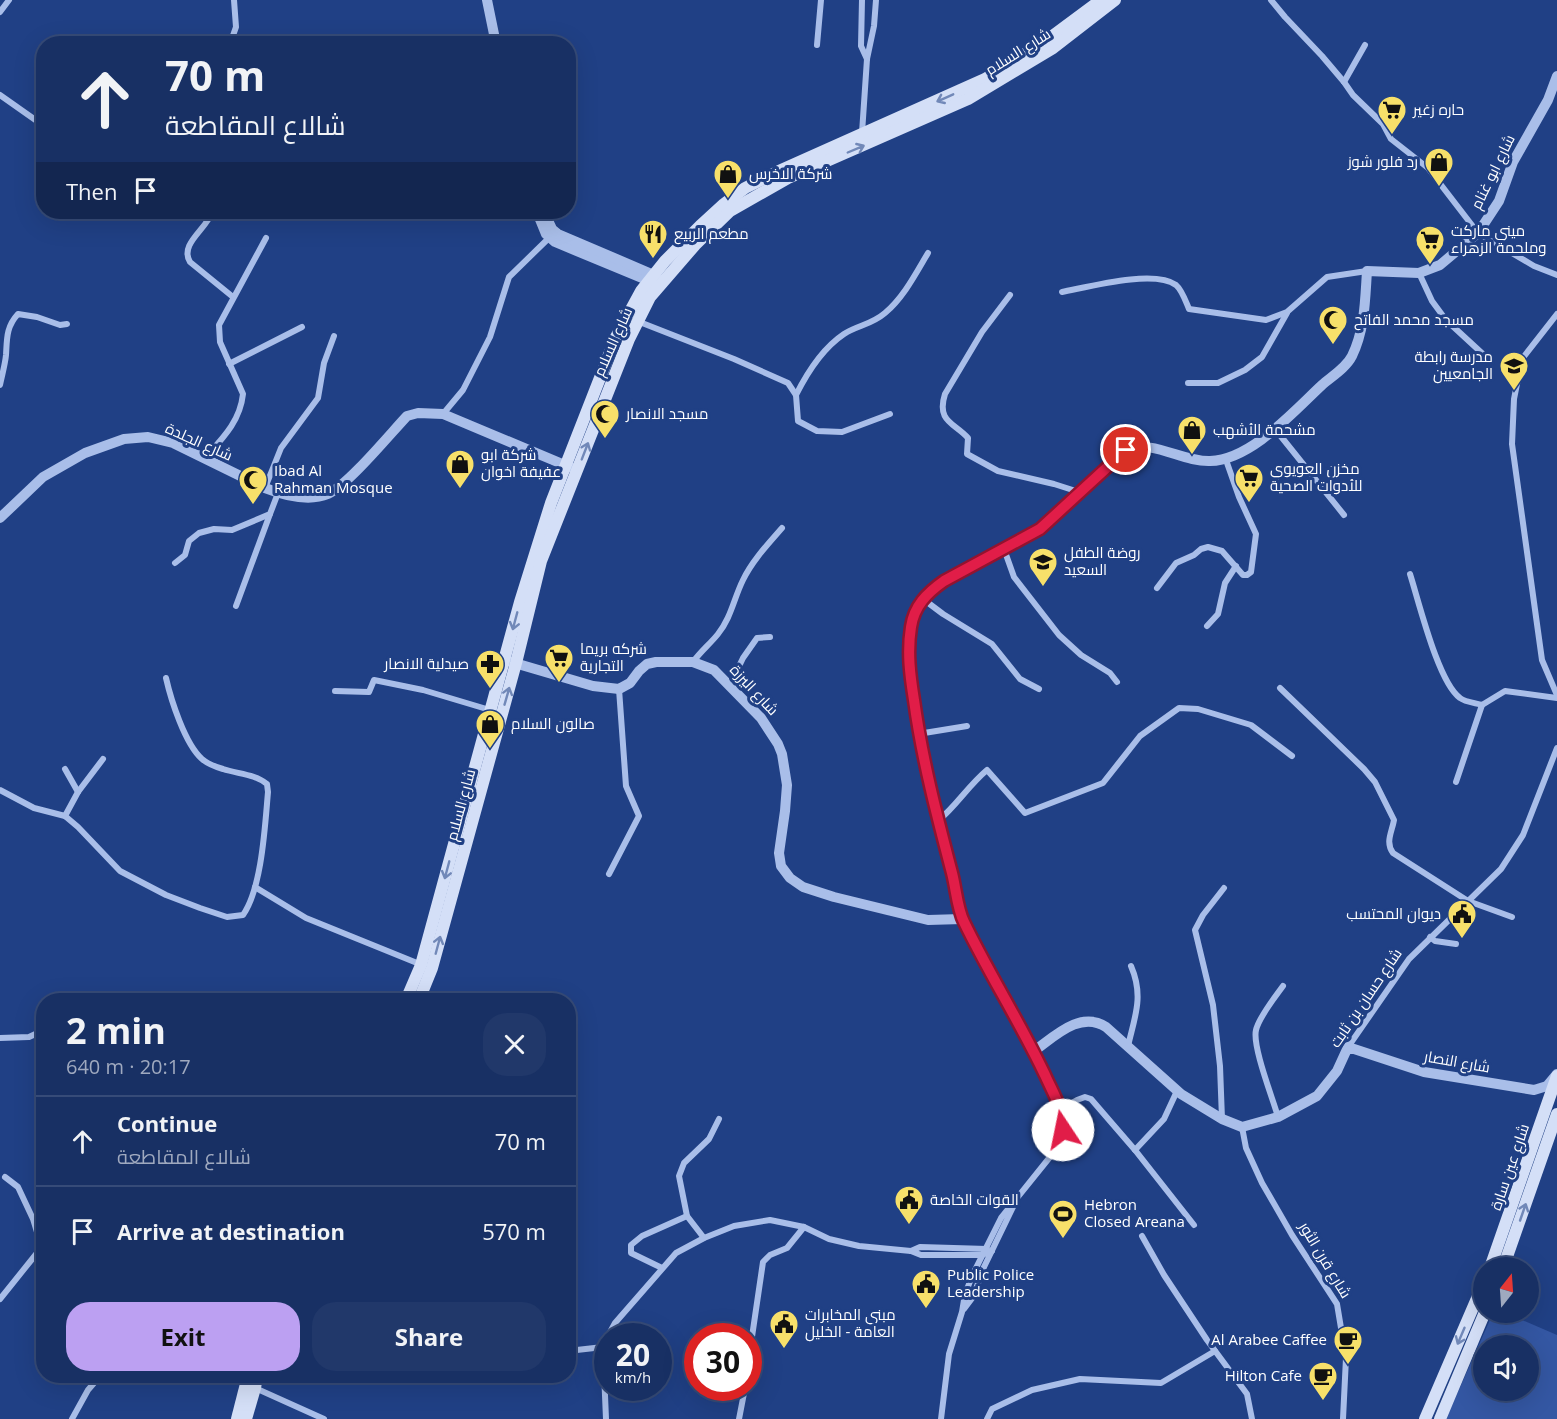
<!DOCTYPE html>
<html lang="en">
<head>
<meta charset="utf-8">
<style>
	:root { --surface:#183064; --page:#21386a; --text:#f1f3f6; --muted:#9fa9bf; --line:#364b78; --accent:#bca0f2 }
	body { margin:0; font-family:"Open Sans",Cairo,sans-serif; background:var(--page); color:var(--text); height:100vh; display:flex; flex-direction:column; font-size:22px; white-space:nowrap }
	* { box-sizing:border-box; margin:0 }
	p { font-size:20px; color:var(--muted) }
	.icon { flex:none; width:33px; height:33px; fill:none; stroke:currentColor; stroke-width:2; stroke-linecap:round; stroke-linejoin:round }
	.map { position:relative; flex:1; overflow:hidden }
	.sheet { position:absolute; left:36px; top:993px; width:540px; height:390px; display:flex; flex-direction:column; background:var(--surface); border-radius:24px; box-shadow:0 6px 24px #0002,0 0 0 2px var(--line) }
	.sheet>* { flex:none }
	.banner { position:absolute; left:36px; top:36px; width:540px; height:183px; border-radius:24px; box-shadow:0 6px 24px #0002,0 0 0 2px var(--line); background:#183064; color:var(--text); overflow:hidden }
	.needle { width:39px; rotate:17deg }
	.buttons { position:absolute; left:1473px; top:1257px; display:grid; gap:12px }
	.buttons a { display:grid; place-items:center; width:66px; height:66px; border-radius:50%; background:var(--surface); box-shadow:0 6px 24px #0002,0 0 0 2px var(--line); font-size:30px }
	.speed { position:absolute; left:594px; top:1323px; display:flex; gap:12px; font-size:30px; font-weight:700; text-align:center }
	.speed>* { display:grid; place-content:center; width:78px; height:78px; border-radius:50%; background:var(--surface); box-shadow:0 6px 24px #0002,0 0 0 2px var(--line); line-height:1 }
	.speed small { font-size:15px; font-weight:400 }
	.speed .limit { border:9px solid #d22; background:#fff; color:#111 }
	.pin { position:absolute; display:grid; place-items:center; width:51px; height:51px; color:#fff; margin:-26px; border:3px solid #fff; border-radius:50%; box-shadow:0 2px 6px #0007 }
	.me { position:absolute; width:66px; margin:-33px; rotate:349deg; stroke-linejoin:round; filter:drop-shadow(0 0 4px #0008) }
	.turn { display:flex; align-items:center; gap:21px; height:126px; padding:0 30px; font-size:27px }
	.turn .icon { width:78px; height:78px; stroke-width:2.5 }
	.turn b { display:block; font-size:42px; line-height:51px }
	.then { display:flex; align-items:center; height:57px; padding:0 30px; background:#0003; gap:12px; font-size:22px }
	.round { display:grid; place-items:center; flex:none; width:63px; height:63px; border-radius:24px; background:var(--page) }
	.head { display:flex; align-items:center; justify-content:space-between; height:102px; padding:0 30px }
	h1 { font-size:36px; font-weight:700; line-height:45px }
	.cta { display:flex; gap:12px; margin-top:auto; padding:12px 30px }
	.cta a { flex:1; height:69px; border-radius:24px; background:var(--accent); color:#111; font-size:24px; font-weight:700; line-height:69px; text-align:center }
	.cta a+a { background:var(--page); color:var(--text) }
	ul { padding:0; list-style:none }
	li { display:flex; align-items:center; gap:18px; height:90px; padding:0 30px; border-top:2px solid var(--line) }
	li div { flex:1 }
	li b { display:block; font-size:22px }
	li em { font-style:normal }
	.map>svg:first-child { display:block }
	.green { fill:#3457a3; fill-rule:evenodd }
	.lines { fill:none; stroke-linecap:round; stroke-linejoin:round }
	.minor { stroke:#a9bee9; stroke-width:6 }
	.tertiary { stroke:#a9bee9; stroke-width:10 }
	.secondary { stroke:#d4dff7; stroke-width:12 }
	.oneway { stroke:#7188b8 }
	.route-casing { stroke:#92132f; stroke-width:15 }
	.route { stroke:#e11d48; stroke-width:10 }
	.labels { text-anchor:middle; stroke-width:6; stroke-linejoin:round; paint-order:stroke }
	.street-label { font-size:15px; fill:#fff; stroke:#204085 }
	.poi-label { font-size:15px; fill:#fff; stroke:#204085; text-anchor:start }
</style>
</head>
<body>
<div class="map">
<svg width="1557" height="1419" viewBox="0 0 1557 1419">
	<rect width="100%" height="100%" fill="#204085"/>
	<path class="green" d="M 1493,1313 L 1506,1313 L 1557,1335 L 1557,1419 L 1446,1419 ZM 1484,1346 L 1528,1346 L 1528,1390 L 1484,1390 Z"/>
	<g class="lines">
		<g class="minor">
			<polyline points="862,0 861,46 867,59"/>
			<polyline points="1271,0 1285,17 1322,56 1344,82 1353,95 1383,124 1391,139 1428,168 1478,233 1534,266 1557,275"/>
			<polyline points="0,12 9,0"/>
			<polyline points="230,44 236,27 234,0"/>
			<polyline points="817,45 821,0"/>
			<polyline points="1344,82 1365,45"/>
			<polyline points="0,95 44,126"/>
			<polyline points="862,133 867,59 874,26 876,0"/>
			<path d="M 212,212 C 207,229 179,244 190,262 L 233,297"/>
			<polyline points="1419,273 1432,301 1446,320 1484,355"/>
			<path d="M 1062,292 C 1088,287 1154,269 1176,285 C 1182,290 1186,302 1189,309 L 1266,320 L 1287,312 L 1327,277 L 1367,271"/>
			<path d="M 1010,295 L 982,332 L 945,394 C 936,422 955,423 968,438 L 967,454 L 998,471 L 1054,484 L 1079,492"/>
			<polyline points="1557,314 1522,359 1514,399 1512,444 1542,660 1557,695"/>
			<polyline points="637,321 734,359 788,383 796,395 798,421 817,431 842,432 890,414"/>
			<polyline points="229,364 302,327"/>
			<polyline points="1188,383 1218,383 1245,370 1262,357 1287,313"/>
			<path d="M 0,385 C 2,375 5,365 6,355 C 7,339 6,327 18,314 L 37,317 L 60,325 L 67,324"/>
			<path d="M 796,395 C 807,373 823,348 844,334 C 858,325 871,325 885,313 C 904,297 916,273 928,253"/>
			<polyline points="443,414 463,390 490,337 509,277 551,236"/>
			<polyline points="1275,429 1344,515"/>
			<path d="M 204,459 C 222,439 240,422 243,394 L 220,342 L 219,325 L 266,238"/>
			<polyline points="265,488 281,448 318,398 324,363 334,336"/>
			<polyline points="1004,549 1014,577 1059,635 1081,655 1110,673 1117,682"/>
			<polyline points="175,563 185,555 189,541 199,533 214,529 232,530 270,514 278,493"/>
			<path d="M 1410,574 C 1419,602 1438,682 1460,698 C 1465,702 1475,703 1482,705 L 1505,691 L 1557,698"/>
			<polyline points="1157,588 1176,563 1194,555 1201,549 1208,547 1222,551 1243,575 1247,575 1251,572 1256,534 1239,497 1226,460"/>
			<polyline points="923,599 943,614 992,644 1020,679 1039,689"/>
			<polyline points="236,606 270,514"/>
			<polyline points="1207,626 1218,614 1225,583 1236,566"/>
			<path d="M 693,662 C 701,651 710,644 718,634 C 731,618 734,598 743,580 C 752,561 768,544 782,528"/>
			<polyline points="730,685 743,658 757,638 770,637"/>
			<path d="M 1280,688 L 1364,769 L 1375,782 L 1394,820 C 1392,832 1385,842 1393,853 L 1468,901 L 1512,917"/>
			<polyline points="335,691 369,692 374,680 423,690 490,710"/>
			<polyline points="918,734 967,726"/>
			<polyline points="65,769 78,792"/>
			<polyline points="1456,782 1482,705"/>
			<path d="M 0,790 L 34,808 L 65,816 L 78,827 L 120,871 L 166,895 L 200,908 L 227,917 L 243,915 C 262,888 265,825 268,792 L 267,784 C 255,774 238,774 223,769 C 216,767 208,764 202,759 C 185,744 171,700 166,678"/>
			<polyline points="65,816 78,792 103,759"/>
			<path d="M 938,821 C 957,805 968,786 987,770 L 1025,813 L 1103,783 L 1140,736 L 1179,708 L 1198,709 L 1251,725 L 1292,756"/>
			<polyline points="609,874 639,816 626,786 619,689"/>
			<polyline points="255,887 306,918 422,965"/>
			<polyline points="1430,937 1435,941 1456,944"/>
			<polyline points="0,1038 29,1037 44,1030"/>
			<path d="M 1128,1046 C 1135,1016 1144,996 1131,966"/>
			<polyline points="1348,1047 1409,959 1501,869 1523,835 1557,748"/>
			<polyline points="1061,1109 1077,1100 1085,1097 1091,1099 1135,1150 1194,1225"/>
			<path d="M 1278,1117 C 1273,1099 1252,1046 1256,1030 C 1259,1017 1275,997 1283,986"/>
			<polyline points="1222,1119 1220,1066 1213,1005 1195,930 1203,915 1224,888"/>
			<polyline points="1242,1127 1246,1148 1262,1183 1292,1235 1337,1304 1346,1358 1343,1419"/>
			<polyline points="1135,1150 1164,1119 1177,1091"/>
			<polyline points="1142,1236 1164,1275 1207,1340 1247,1394 1252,1419"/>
			<polyline points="704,1238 687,1216 679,1176 684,1163 709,1139 719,1119"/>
			<polyline points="911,1251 920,1247 987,1249"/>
			<polyline points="662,1268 631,1253 631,1245 642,1236 687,1216"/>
			<polyline points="0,1299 37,1253 40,1242 33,1219 18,1187 5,1177"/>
			<polyline points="964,1309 973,1297 984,1267 1014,1205"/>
			<polyline points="608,1336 615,1323 676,1253 704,1238 734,1226 770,1220 804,1227 829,1239 859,1246 911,1251 921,1255 982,1255 992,1251"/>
			<polyline points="568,1351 603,1347"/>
			<polyline points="748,1364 763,1262 770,1255 787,1248 804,1227"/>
			<polyline points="255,1388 324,1419"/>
			<polyline points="72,1419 88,1390 100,1376"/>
			<polyline points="606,1419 603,1347 608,1338"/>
			<polyline points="739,1419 745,1388"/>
			<path d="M 941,1419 L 949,1354 L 962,1312 L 965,1294 L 973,1274 L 1001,1218 L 1054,1152 C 1059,1142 1064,1132 1063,1121 C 1062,1102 1042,1069 1034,1051"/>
			<polyline points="987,1419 992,1409 1032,1390 1080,1379 1161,1383 1215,1351"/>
		</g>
		<g class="tertiary">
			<polyline points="487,0 496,44"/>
			<polyline points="537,212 546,234 555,242 649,281 655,282"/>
			<polyline points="544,212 552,229 558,234 654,275 659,280"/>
			<path d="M 0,518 L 43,477 L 85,453 L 124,439 L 148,437 L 173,443 L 265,488 C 283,495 309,502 328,494 C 348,485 390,434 407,416 L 418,413 L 443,414 L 572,468"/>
			<polyline points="508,661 593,686 619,689 630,683 639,671 647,664 656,662 693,662 714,670 761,718 778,744 782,754 787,785 785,811 779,853 781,866 790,878 803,887 834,897 928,920 962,919"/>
			<path d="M 1557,1074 L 1547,1086 L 1534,1090 L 1424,1072 L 1348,1047 L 1337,1071 L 1317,1096 L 1278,1117 L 1242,1127 L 1222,1119 L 1181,1094 L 1106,1027 C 1080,1010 1054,1037 1034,1051 L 962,919 L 956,888 L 938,821 L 918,734 L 909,661 L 911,625 L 923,599 L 944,581 L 1039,529 L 1126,450 C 1153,439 1182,462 1210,461 C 1251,460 1294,411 1322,385 C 1331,377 1346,368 1352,356 C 1365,329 1365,301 1367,271 L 1419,273 L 1440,265 L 1478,233 L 1499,201 L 1513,162 L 1548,100 L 1557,76"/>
		</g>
		<g class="secondary">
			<polyline points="406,1000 421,965 520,602 551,503 616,337 641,291 665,261 700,226 724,204 745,188 779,171 985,79 1047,40 1101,0"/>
			<polyline points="419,1000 432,968 516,663 541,561 629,339 650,297 695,245 730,211 788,178 968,99 1053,48 1115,0"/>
			<polyline points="1490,1268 1557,1076"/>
			<polyline points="1503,1268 1557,1114"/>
			<polyline points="237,1419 248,1376"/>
			<polyline points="246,1419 255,1388 257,1376"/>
			<polyline points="1425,1419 1484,1282"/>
			<polyline points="1440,1419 1485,1312"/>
		</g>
	</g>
	<defs><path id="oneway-shaft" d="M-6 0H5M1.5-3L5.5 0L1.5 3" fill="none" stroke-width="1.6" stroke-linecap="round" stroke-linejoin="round" transform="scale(1.5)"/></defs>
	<g class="oneway">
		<use href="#oneway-shaft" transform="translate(945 98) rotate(156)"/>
		<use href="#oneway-shaft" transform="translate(856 149) rotate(-23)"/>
		<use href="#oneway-shaft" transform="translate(585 451) rotate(-69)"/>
		<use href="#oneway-shaft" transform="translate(515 621) rotate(105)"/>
		<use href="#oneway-shaft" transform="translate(507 696) rotate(-74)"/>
		<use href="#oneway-shaft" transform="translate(447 870) rotate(105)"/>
		<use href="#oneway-shaft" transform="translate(438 945) rotate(-75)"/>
		<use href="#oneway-shaft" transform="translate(1523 1212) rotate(-71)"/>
		<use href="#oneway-shaft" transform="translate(1461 1336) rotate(113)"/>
	</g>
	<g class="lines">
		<g class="route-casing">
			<path id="route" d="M 1063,1130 C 1064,1110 1053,1093 1045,1075 C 1020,1022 989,974 964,922 C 957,908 956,888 952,873 C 937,816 922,759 914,700 C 910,675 907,652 911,627 C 914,606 927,593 944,581 L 1040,529 L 1126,450"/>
		</g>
		<use href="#route" class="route"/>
	</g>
	<defs>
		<g id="supermarket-pin" transform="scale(1.5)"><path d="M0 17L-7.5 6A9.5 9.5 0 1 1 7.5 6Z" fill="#f7e06a" stroke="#204085"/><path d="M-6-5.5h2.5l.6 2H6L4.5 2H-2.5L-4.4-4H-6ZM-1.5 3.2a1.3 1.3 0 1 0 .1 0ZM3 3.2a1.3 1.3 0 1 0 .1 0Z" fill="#111"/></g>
		<g id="shop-pin" transform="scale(1.5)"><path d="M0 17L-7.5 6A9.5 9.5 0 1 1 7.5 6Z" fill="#f7e06a" stroke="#204085"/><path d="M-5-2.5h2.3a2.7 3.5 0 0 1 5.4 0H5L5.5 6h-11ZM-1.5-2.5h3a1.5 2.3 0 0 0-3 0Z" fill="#111"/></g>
		<g id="restaurant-pin" transform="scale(1.5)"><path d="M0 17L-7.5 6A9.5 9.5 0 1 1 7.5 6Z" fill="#f7e06a" stroke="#204085"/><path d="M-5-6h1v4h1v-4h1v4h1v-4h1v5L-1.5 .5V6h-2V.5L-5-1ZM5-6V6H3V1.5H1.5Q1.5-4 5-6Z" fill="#111"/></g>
		<g id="mosque-pin" transform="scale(1.5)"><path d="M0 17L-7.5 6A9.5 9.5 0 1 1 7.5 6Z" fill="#f7e06a" stroke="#204085"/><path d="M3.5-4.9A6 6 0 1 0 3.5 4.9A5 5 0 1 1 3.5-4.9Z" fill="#111"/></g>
		<g id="school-pin" transform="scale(1.5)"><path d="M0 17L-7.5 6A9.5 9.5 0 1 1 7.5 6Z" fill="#f7e06a" stroke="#204085"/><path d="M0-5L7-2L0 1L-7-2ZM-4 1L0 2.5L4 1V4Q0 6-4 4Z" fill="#111"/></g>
		<g id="pharmacy-pin" transform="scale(1.5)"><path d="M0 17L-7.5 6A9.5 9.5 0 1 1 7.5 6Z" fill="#f7e06a" stroke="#204085"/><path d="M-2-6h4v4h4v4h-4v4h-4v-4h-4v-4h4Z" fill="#111"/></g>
		<g id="civic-pin" transform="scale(1.5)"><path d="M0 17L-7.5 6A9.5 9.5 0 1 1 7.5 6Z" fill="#f7e06a" stroke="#204085"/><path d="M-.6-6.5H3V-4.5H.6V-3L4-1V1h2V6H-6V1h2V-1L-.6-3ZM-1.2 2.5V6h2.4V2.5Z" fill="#111"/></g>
		<g id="stadium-pin" transform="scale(1.5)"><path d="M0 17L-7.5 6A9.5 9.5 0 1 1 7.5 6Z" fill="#f7e06a" stroke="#204085"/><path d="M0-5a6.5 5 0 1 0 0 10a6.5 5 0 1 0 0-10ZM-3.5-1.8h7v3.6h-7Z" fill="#111"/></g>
		<g id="cafe-pin" transform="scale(1.5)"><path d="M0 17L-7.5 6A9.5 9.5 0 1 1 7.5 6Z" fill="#f7e06a" stroke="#204085"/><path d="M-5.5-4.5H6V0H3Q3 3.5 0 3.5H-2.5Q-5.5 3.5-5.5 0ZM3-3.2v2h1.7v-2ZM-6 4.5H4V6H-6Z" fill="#111"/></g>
	</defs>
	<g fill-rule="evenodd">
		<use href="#supermarket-pin" x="1392" y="110"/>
		<use href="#shop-pin" x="1439" y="162"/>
		<use href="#shop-pin" x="728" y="174"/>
		<use href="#restaurant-pin" x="653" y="234"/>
		<use href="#supermarket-pin" x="1430" y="240"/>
		<use href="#mosque-pin" x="1333" y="320"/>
		<use href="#school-pin" x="1514" y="366"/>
		<use href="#mosque-pin" x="605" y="414"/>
		<use href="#shop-pin" x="1192" y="430"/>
		<use href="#shop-pin" x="460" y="464"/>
		<use href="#supermarket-pin" x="1249" y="478"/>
		<use href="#mosque-pin" x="253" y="480"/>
		<use href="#school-pin" x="1043" y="562"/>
		<use href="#supermarket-pin" x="559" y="658"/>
		<use href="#pharmacy-pin" x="490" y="664"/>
		<use href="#shop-pin" x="490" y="724"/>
		<use href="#civic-pin" x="1462" y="914"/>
		<use href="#civic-pin" x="909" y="1200"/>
		<use href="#stadium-pin" x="1063" y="1214"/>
		<use href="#civic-pin" x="926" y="1284"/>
		<use href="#civic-pin" x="784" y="1324"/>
		<use href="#cafe-pin" x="1348" y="1340"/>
		<use href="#cafe-pin" x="1323" y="1376"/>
	</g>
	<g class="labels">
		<g class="street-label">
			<text transform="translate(1018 52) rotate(-32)" y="5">شارع السلام</text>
			<text transform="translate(1493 172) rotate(-64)" y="5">شارع ابو غنام</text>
			<text transform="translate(613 342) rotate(-66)" y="5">شارع السلام</text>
			<text transform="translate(199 442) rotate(24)" y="5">شارع الجلدة</text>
			<text transform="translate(754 690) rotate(47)" y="5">شارع اليرزة</text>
			<text transform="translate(461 805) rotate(-75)" y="5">شارع السلام</text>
			<text transform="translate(1366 998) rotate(-56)" y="5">شارع حسان بن ثابت</text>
			<text transform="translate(1457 1062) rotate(10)" y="5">شارع النصار</text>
			<text transform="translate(1510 1167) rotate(-71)" y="5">شارع عين سارة</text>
			<text transform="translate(1325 1260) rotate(59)" y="5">شارع قرن الثور</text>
		</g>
		<g class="poi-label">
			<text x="1413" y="115">حاره زغير</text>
			<text x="1418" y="167" text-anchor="end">رد فلور شوز</text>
			<text x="749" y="179">شركة الاخرس</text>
			<text x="1451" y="236">ميني ماركت<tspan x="1451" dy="17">وملحمة الزهراء</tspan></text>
			<text x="674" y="239">مطعم الربيع</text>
			<text x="1354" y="325">مسجد محمد الفاتح</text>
			<text x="1493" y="362" text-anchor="end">مدرسة رابطة<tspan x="1493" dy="17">الجامعيين</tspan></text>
			<text x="626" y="419">مسجد الانصار</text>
			<text x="1213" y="435">مشحمة الأشهب</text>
			<text x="481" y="460">شركة ابو<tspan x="481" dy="17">عفيفة اخوان</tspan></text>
			<text x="1270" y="474">مخزن العويوي<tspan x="1270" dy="17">للأدوات الصحية</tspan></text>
			<text x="274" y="476">Ibad Al<tspan x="274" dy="17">Rahman Mosque</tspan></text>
			<text x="1064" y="558">روضة الطفل<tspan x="1064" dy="17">السعيد</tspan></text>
			<text x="580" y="654">شركه بريما<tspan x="580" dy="17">التجارية</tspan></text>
			<text x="469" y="669" text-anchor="end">صيدلية الانصار</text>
			<text x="511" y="729">صالون السلام</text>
			<text x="1441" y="919" text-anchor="end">ديوان المحتسب</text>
			<text x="930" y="1205">القوات الخاصة</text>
			<text x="1084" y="1210">Hebron<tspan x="1084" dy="17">Closed Areana</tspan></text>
			<text x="947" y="1280">Public Police<tspan x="947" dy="17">Leadership</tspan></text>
			<text x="805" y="1320">مبنى المخابرات<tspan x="805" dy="17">العامة - الخليل</tspan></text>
			<text x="1327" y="1345" text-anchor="end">Al Arabee Caffee</text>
			<text x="1302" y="1381" text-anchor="end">Hilton Cafe</text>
		</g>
	</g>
</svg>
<div class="buttons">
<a><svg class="needle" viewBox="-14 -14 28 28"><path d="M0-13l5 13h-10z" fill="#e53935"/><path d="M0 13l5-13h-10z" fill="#9fa9bf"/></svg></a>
<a><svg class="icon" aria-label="sound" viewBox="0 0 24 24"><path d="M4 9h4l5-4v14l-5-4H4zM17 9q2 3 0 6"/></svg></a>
</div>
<div class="speed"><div>20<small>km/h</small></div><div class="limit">30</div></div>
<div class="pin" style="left:1126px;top:450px;background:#d93025"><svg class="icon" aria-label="arrive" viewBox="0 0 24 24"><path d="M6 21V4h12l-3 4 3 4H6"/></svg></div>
<svg class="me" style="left:1063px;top:1130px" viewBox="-20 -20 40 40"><circle r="19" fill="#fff"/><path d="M0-13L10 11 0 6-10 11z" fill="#e11d48"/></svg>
<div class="banner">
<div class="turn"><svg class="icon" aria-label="ahead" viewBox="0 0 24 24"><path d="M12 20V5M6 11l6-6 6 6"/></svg><div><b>70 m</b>شالاع المقاطعة</div></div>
<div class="then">Then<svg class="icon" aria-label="arrive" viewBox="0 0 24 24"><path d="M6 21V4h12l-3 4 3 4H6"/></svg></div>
</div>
<section class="sheet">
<div class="head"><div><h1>2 min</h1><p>640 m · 20:17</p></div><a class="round"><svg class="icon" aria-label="close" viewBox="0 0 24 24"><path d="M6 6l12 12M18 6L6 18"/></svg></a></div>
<ul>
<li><svg class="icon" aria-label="ahead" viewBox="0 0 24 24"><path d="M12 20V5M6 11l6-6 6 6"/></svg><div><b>Continue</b><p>شالاع المقاطعة</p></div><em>70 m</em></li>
<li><svg class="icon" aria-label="arrive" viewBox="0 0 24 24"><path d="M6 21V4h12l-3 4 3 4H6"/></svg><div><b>Arrive at destination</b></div><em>570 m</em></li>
</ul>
<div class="cta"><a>Exit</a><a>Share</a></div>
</section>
</div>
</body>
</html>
